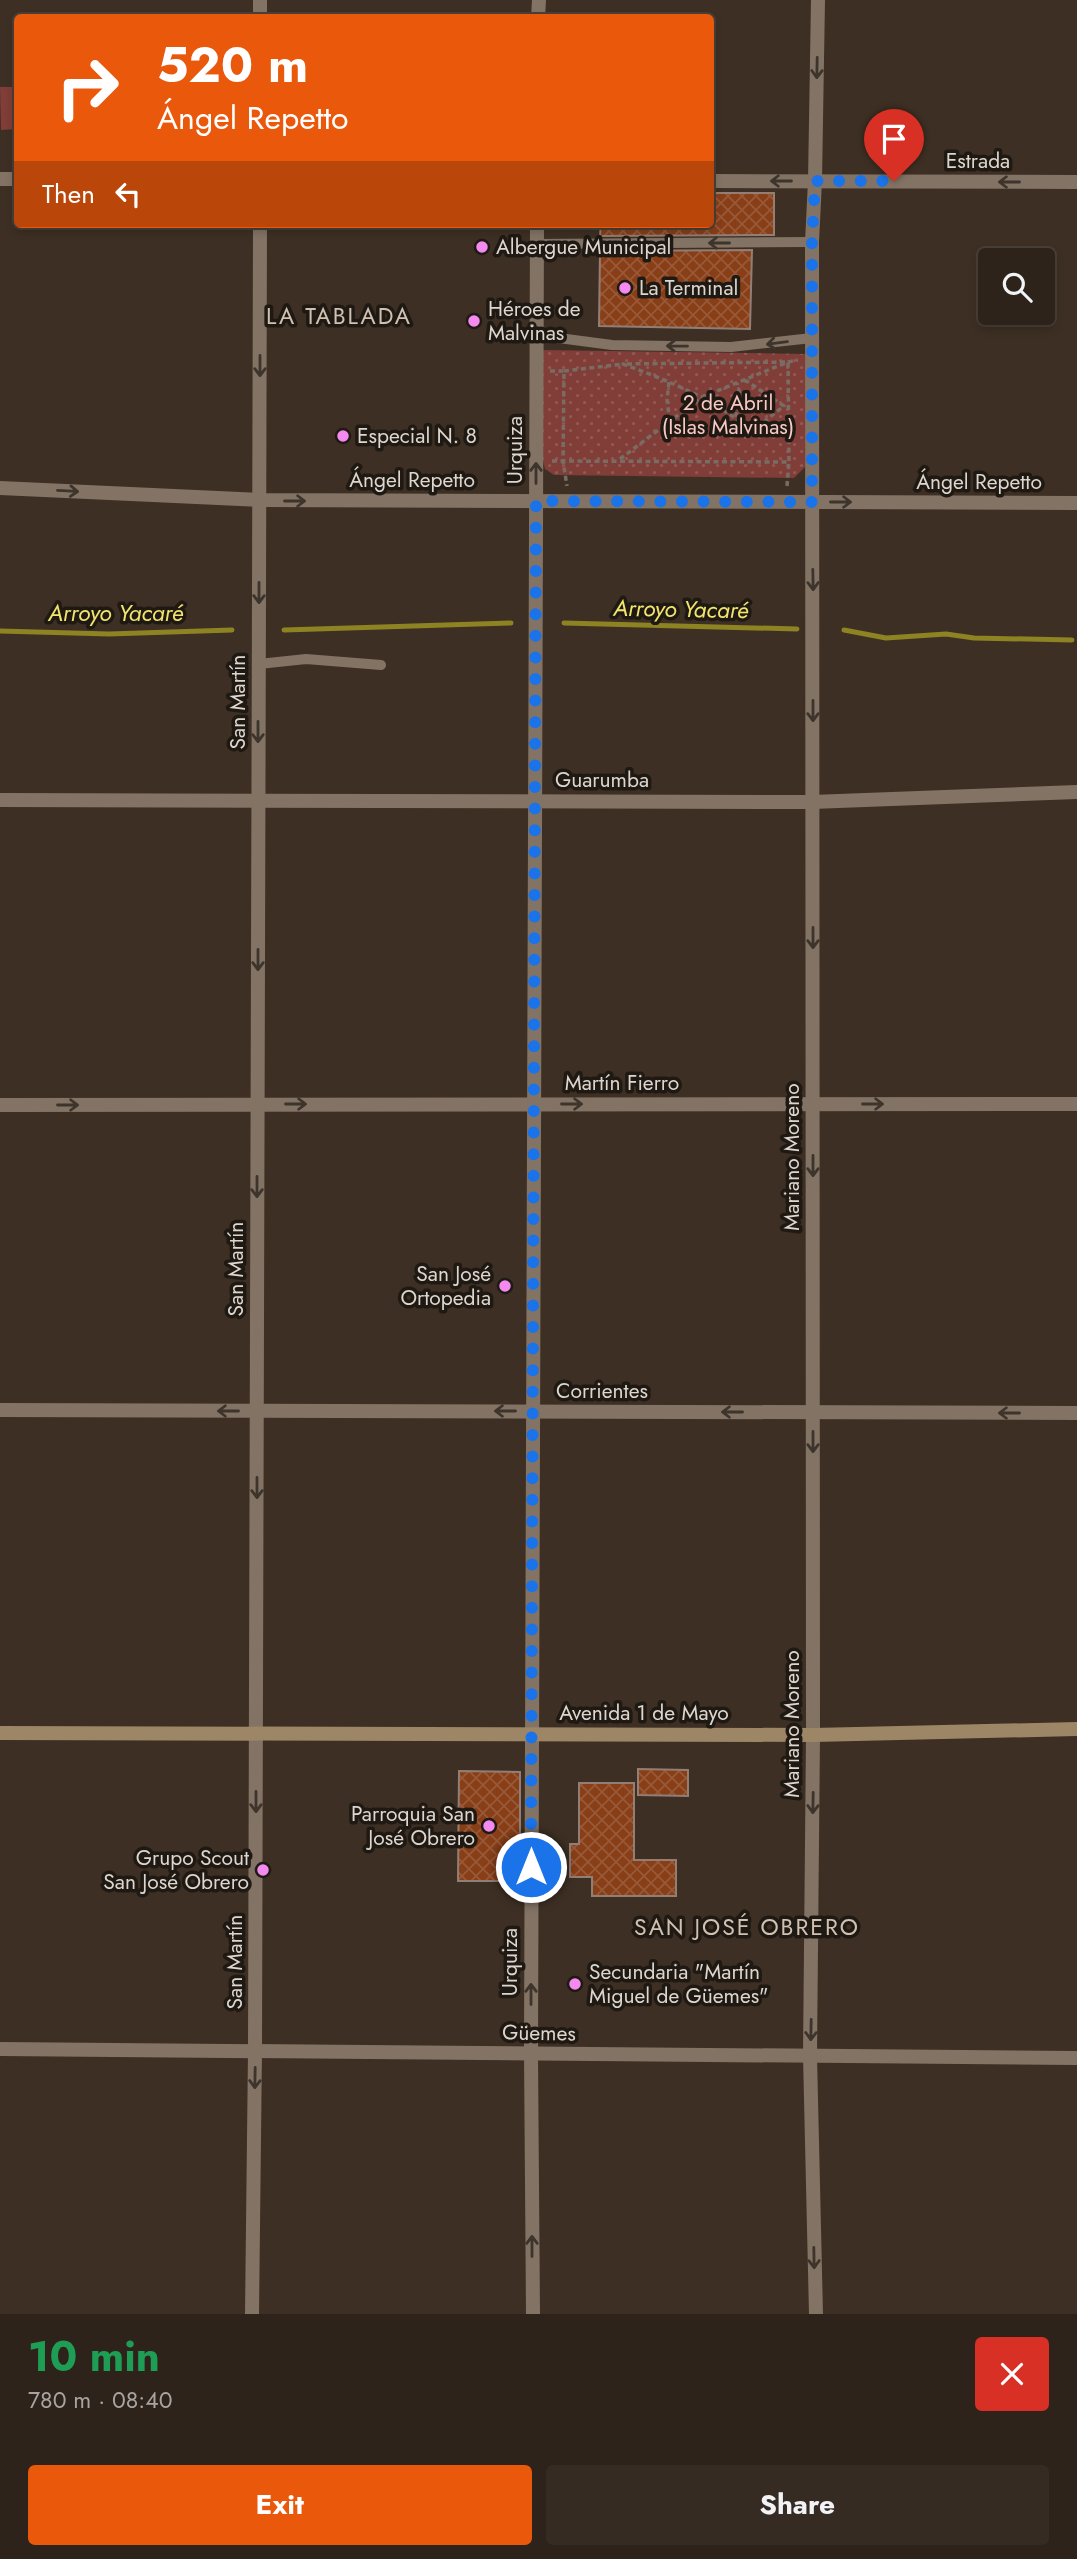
<!DOCTYPE html>
<html lang="en">
<head>
<meta charset="utf-8">
<style>
	:root { --surface:#2e231a; --page:#362b23; --text:#f1f3f6; --muted:#a7a4a2; --line:#494039; --accent:#ea580c }
	body { margin:0; font-family:Jost,sans-serif; background:var(--page); color:var(--text); height:100vh; display:flex; flex-direction:column; font-size:26px; white-space:nowrap }
	* { box-sizing:border-box; margin:0 }
	p { font-size:23px; color:var(--muted) }
	.icon { flex:none; width:38px; height:38px; fill:none; stroke:currentColor; stroke-width:2; stroke-linecap:round; stroke-linejoin:round }
	.map { position:relative; height:2314px; overflow:hidden }
	.details { display:flex; flex-direction:column; background:var(--surface); flex:1 }
	.details>* { flex:none }
	.hud { position:absolute; left:14px; top:14px; width:700px; height:214px; border-radius:7px; box-shadow:0 4px 10px #0003,0 0 0 2px var(--line); background:#ea580c; color:#fff; overflow:hidden }
	.tools { position:absolute; left:978px; top:248px; display:grid; gap:14px }
	.tools a { display:grid; place-items:center; width:77px; height:77px; border-radius:7px; background:var(--surface); box-shadow:0 4px 10px #0003,0 0 0 2px var(--line); font-size:35px }
	.pin { position:absolute; display:grid; place-items:center; width:60px; height:60px; color:#fff; margin:-72px -30px; border-radius:50% 50% 50% 0; rotate:-45deg; box-shadow:0 0 7px #0007 }
	.pin .icon { rotate:45deg }
	.me { position:absolute; width:77px; margin:-38px; rotate:0deg; stroke-linejoin:round; filter:drop-shadow(0 0 5px #0008) }
	.turn { display:flex; align-items:center; gap:24px; height:147px; padding:0 28px; font-size:32px }
	.turn .icon { width:91px; height:91px; stroke-width:2.5 }
	.turn b { display:block; font-size:49px; line-height:60px }
	.then { display:flex; align-items:center; height:66px; padding:0 28px; background:#0003; gap:14px; font-size:26px }
	.round { display:grid; place-items:center; flex:none; width:74px; height:74px; border-radius:7px; background:var(--page) }
	.summary { display:flex; align-items:center; justify-content:space-between; height:119px; padding:0 28px }
	h1 { font-size:42px; font-weight:700; line-height:52px; color:#1e9e55 }
	.primary-button { display:flex; gap:14px; margin-top:auto; padding:14px 28px }
	.primary-button a { flex:1; height:80px; border-radius:7px; background:var(--accent); color:#fff; font-size:28px; font-weight:700; line-height:80px; text-align:center }
	.primary-button a+a { background:var(--page); color:var(--text) }
	.map>svg:first-child { display:block }
	.grass { fill:#813d38 }
	.park { fill:url(#park-dots) }
	.lines { fill:none; stroke-linecap:round; stroke-linejoin:round }
	.stream { stroke:#8d8323; stroke-width:5 }
	.building { fill:url(#building-cross-hatch); stroke:#937e75; stroke-width:2 }
	.path { stroke:#796d63; stroke-width:3.5; stroke-dasharray:5 3.5; stroke-linecap:butt }
	.service { stroke:#837365; stroke-width:10 }
	.minor { stroke:#837365; stroke-width:14 }
	.secondary { stroke:#9d8666; stroke-width:14 }
	.oneway { stroke:#3d342c }
	.route { stroke:#1a73e8; stroke-width:12; stroke-dasharray:0 21.6 }
	.poi-dot { fill:#f489f0; stroke:#1f1913; stroke-width:2.5 }
	.labels { text-anchor:middle; stroke-width:7; stroke-linejoin:round; paint-order:stroke }
	.street-label { font-size:21px; fill:#ded6ce; stroke:#1f1913 }
	.poi-label { font-size:21px; fill:#ded6ce; stroke:#1f1913; text-anchor:start }
	.park-label { font-size:21px; fill:#fac9c3; stroke:#1f1913 }
	.neighbourhood-label { font-size:23px; letter-spacing:2px; fill:#d1c1b1; stroke:#1f1913 }
	.water-label { font-size:23px; font-style:italic; fill:#f3e56c; stroke:#1f1913 }
</style>
</head>
<body>
<div class="map">
<svg width="1077" height="2314" viewBox="0 0 1077 2314">
	<defs>
		<pattern id="park-dots" width="8" height="8" patternUnits="userSpaceOnUse" patternTransform="scale(1.75)"><rect width="8" height="8" fill="#813d38"/><path d="M2 2h.1M6 6h.1" fill="none" stroke="#925854" stroke-width="1.8" stroke-linecap="round"/></pattern>
		<pattern id="building-cross-hatch" width="8" height="8" patternUnits="userSpaceOnUse" patternTransform="scale(1.75)"><rect width="8" height="8" fill="#883e17"/><path d="M0 0l8 8M0 8l8-8" fill="none" stroke="#985938"/></pattern>
	</defs>
	<rect width="100%" height="100%" fill="#3d2f23"/>
	<polygon class="grass" points="0,87 17,87 17,129 1,130"/>
	<polygon class="park" points="541,350 806,354 805,467 794,478 554,475 545,469 542,457"/>
	<g class="lines">
		<g class="stream">
			<polyline points="564,623 797,629"/>
			<polyline points="284,630 511,623"/>
			<polyline points="844,630 886,638 946,634 974,638 1072,640"/>
			<polyline points="0,631 109,634 232,630"/>
		</g>
	</g>
	<g class="building">
		<polygon points="710,193 774,193 774,235 600,236 601,224 710,224"/>
		<polygon points="752,250 750,329 599,326 600,251"/>
		<polygon points="638,1769 688,1770 688,1796 638,1795"/>
		<polygon points="459,1771 520,1772 520,1881 458,1881"/>
		<polygon points="579,1783 634,1783 634,1860 676,1860 676,1896 592,1896 592,1877 570,1877 570,1844 579,1844"/>
	</g>
	<g class="lines">
		<g class="path">
			<polyline points="550,371 564,371 563,461 567,486"/>
			<polyline points="564,371 623,364"/>
			<polyline points="669,382 667,400 670,422"/>
			<polyline points="735,417 742,402 737,383"/>
			<polyline points="620,459 702,397 788,362 798,360"/>
			<path d="M 552,461 L 789,462 L 788,362 L 623,364 C 669,381 714,399 752,431 L 784,406 L 745,380"/>
			<polyline points="787,486 789,462"/>
		</g>
		<g class="service">
			<polyline points="537,244 812,242"/>
			<polyline points="536,335 612,345 731,347 812,338"/>
			<polyline points="259,664 306,659 381,665"/>
		</g>
		<g class="minor">
			<polyline points="260,18 260,0"/>
			<polyline points="538,18 539,0"/>
			<polyline points="0,179 18,179"/>
			<polyline points="710,181 1077,182"/>
			<polyline points="0,488 259,500 1077,503"/>
			<polyline points="0,800 812,802 1077,792"/>
			<polyline points="0,1105 1077,1104"/>
			<polyline points="0,1410 1077,1413"/>
			<polyline points="0,2049 1077,2058"/>
			<polyline points="252,2314 255,2051 260,224"/>
			<polyline points="533,2314 531,2054 537,224"/>
			<polyline points="816,2314 810,2056 813,1735 812,242 815,181 818,0"/>
		</g>
		<polyline class="secondary" points="0,1733 813,1735 1077,1729"/>
	</g>
	<defs><path id="oneway-shaft" d="M-6 0H5M1.5-3L5.5 0L1.5 3" fill="none" stroke-width="1.6" stroke-linecap="round" stroke-linejoin="round" transform="scale(1.75)"/></defs>
	<g class="oneway">
		<use href="#oneway-shaft" transform="translate(817 68) rotate(91)"/>
		<use href="#oneway-shaft" transform="translate(781 181) rotate(-180)"/>
		<use href="#oneway-shaft" transform="translate(1009 182) rotate(-180)"/>
		<use href="#oneway-shaft" transform="translate(719 243) rotate(180)"/>
		<use href="#oneway-shaft" transform="translate(777 343) rotate(173)"/>
		<use href="#oneway-shaft" transform="translate(677 346) rotate(-179)"/>
		<use href="#oneway-shaft" transform="translate(260 366) rotate(90)"/>
		<use href="#oneway-shaft" transform="translate(536 473) rotate(-90)"/>
		<use href="#oneway-shaft" transform="translate(68 491) rotate(3)"/>
		<use href="#oneway-shaft" transform="translate(295 501)"/>
		<use href="#oneway-shaft" transform="translate(841 502)"/>
		<use href="#oneway-shaft" transform="translate(813 580) rotate(89)"/>
		<use href="#oneway-shaft" transform="translate(259 593) rotate(90)"/>
		<use href="#oneway-shaft" transform="translate(813 711) rotate(90)"/>
		<use href="#oneway-shaft" transform="translate(258 732) rotate(90)"/>
		<use href="#oneway-shaft" transform="translate(813 938) rotate(90)"/>
		<use href="#oneway-shaft" transform="translate(258 960) rotate(90)"/>
		<use href="#oneway-shaft" transform="translate(296 1104)"/>
		<use href="#oneway-shaft" transform="translate(572 1104)"/>
		<use href="#oneway-shaft" transform="translate(873 1104)"/>
		<use href="#oneway-shaft" transform="translate(68 1105)"/>
		<use href="#oneway-shaft" transform="translate(813 1166) rotate(90)"/>
		<use href="#oneway-shaft" transform="translate(257 1187) rotate(90)"/>
		<use href="#oneway-shaft" transform="translate(228 1411) rotate(-180)"/>
		<use href="#oneway-shaft" transform="translate(505 1411) rotate(-180)"/>
		<use href="#oneway-shaft" transform="translate(732 1412) rotate(-180)"/>
		<use href="#oneway-shaft" transform="translate(1009 1413) rotate(-180)"/>
		<use href="#oneway-shaft" transform="translate(813 1442) rotate(90)"/>
		<use href="#oneway-shaft" transform="translate(257 1488) rotate(90)"/>
		<use href="#oneway-shaft" transform="translate(256 1802) rotate(90)"/>
		<use href="#oneway-shaft" transform="translate(813 1803) rotate(91)"/>
		<use href="#oneway-shaft" transform="translate(531 1994) rotate(-90)"/>
		<use href="#oneway-shaft" transform="translate(811 2030) rotate(91)"/>
		<use href="#oneway-shaft" transform="translate(255 2078) rotate(91)"/>
		<use href="#oneway-shaft" transform="translate(532 2246) rotate(-90)"/>
		<use href="#oneway-shaft" transform="translate(814 2258) rotate(89)"/>
	</g>
	<g class="lines">
		<polyline class="route" points="531,1867 536,501 812,502 812,242 815,181 894,181"/>
	</g>
	<g class="poi-dot">
		<circle cx="482" cy="247" r="7"/>
		<circle cx="625" cy="288" r="7"/>
		<circle cx="474" cy="321" r="7"/>
		<circle cx="343" cy="436" r="7"/>
		<circle cx="505" cy="1286" r="7"/>
		<circle cx="489" cy="1826" r="7"/>
		<circle cx="263" cy="1870" r="7"/>
		<circle cx="575" cy="1984" r="7"/>
	</g>
	<g class="labels">
		<g class="street-label">
			<text x="978" y="168">Estrada</text>
			<text transform="translate(515 450) rotate(-90)" y="7">Urquiza</text>
			<text x="412" y="487">Ángel Repetto</text>
			<text x="979" y="489">Ángel Repetto</text>
			<text transform="translate(238 702) rotate(-90)" y="7">San Martín</text>
			<text x="602" y="787">Guarumba</text>
			<text x="622" y="1090">Martín Fierro</text>
			<text transform="translate(792 1157) rotate(-90)" y="7">Mariano Moreno</text>
			<text transform="translate(236 1269) rotate(-90)" y="7">San Martín</text>
			<text x="602" y="1398">Corrientes</text>
			<text x="644" y="1720">Avenida 1 de Mayo</text>
			<text transform="translate(792 1724) rotate(-90)" y="7">Mariano Moreno</text>
			<text transform="translate(235 1962) rotate(-90)" y="7">San Martín</text>
			<text transform="translate(510 1962) rotate(-90)" y="7">Urquiza</text>
			<text transform="translate(539 2033) rotate(1)" y="7">Güemes</text>
		</g>
		<g class="poi-label">
			<text x="496" y="254">Albergue Municipal</text>
			<text x="639" y="295">La Terminal</text>
			<text x="488" y="316">Héroes de<tspan x="488" dy="24">Malvinas</tspan></text>
			<text x="357" y="443">Especial N. 8</text>
			<text x="491" y="1281" text-anchor="end">San José<tspan x="491" dy="24">Ortopedia</tspan></text>
			<text x="475" y="1821" text-anchor="end">Parroquia San<tspan x="475" dy="24">José Obrero</tspan></text>
			<text x="249" y="1865" text-anchor="end">Grupo Scout<tspan x="249" dy="24">San José Obrero</tspan></text>
			<text x="589" y="1979">Secundaria "Martín<tspan x="589" dy="24">Miguel de Güemes"</tspan></text>
		</g>
		<g class="park-label">
			<text x="728" y="410">2 de Abril<tspan x="728" dy="24">(Islas Malvinas)</tspan></text>
		</g>
		<g class="neighbourhood-label">
			<text x="339" y="324">LA TABLADA</text>
			<text x="747" y="1935">SAN JOSÉ OBRERO</text>
		</g>
		<g class="water-label">
			<text transform="translate(681 609) rotate(1)" y="8">Arroyo Yacaré</text>
			<text x="116" y="621">Arroyo Yacaré</text>
		</g>
	</g>
</svg>
<div class="tools">
<a><svg class="icon" aria-label="search" viewBox="0 0 24 24"><circle cx="10" cy="10" r="6"/><path d="M15 15l6 6"/></svg></a>
</div>
<div class="pin" style="left:894px;top:181px;background:#d93025"><svg class="icon" aria-label="arrive" viewBox="0 0 24 24"><path d="M6 21V4h12l-3 4 3 4H6"/></svg></div>
<svg class="me" style="left:531px;top:1867px" viewBox="-20 -20 40 40"><circle r="17" fill="#1a73e8" stroke="#fff" stroke-width="3"/><path d="M0-11L8 9 0 5-8 9z" fill="#fff"/></svg>
<div class="hud">
<div class="turn"><svg class="icon" aria-label="right" viewBox="0 0 24 24"><path d="M7 20v-9h11M14 6l5 5-5 5"/></svg><div><b>520 m</b>Ángel Repetto</div></div>
<div class="then">Then<svg class="icon" aria-label="left" viewBox="0 0 24 24"><path d="M17 20v-9H6M10 6l-5 5 5 5"/></svg></div>
</div>
</div>
<section class="details">
<div class="summary"><div><h1>10 min</h1><p>780 m · 08:40</p></div><a class="round" style="background:#d93025;color:#fff"><svg class="icon" aria-label="close" viewBox="0 0 24 24"><path d="M6 6l12 12M18 6L6 18"/></svg></a></div>
<div class="primary-button"><a>Exit</a><a>Share</a></div>
</section>
</body>
</html>
